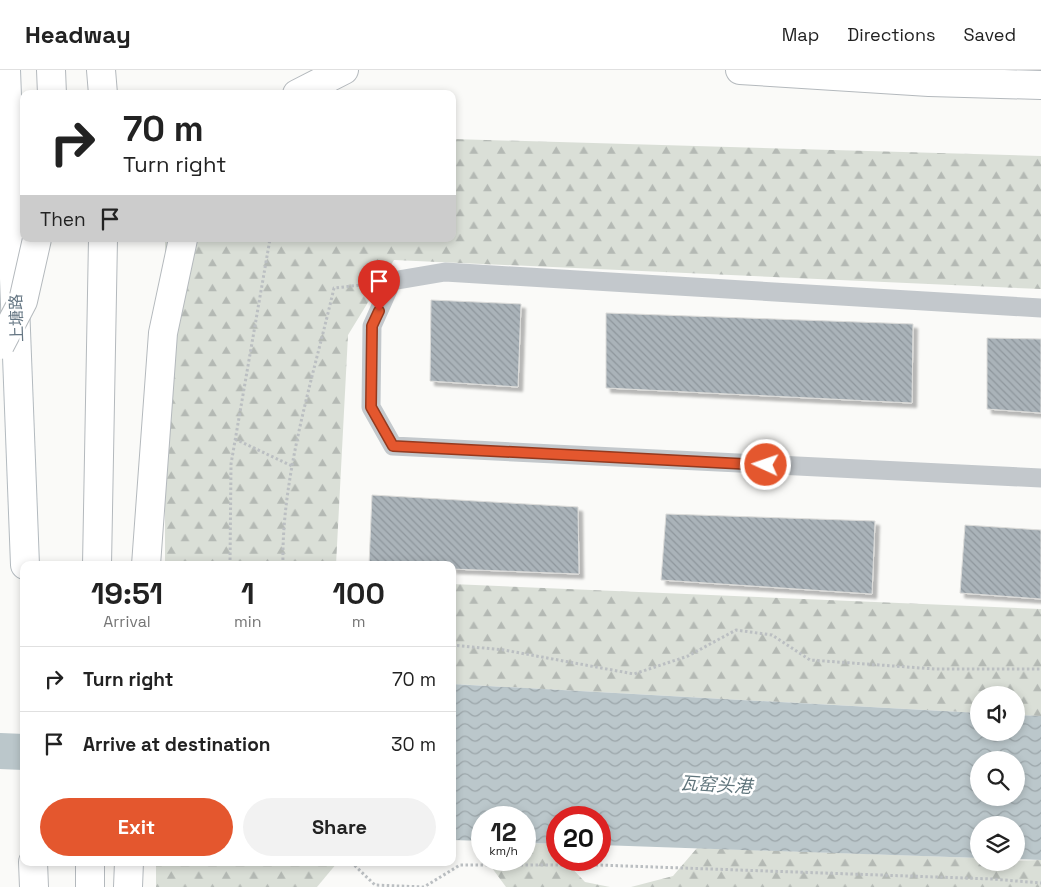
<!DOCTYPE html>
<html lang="en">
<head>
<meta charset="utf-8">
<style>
	:root { --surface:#fff; --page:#f2f2f2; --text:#222; --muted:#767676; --line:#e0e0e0; --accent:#e4572e }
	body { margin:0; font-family:"Space Grotesk","Noto Sans SC",sans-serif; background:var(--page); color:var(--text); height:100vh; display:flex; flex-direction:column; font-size:19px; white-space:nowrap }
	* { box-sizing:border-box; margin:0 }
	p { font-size:16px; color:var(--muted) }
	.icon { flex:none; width:28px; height:28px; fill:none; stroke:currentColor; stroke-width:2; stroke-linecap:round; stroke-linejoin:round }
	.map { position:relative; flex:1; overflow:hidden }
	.details { position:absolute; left:20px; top:491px; width:436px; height:305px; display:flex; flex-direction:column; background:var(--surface); border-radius:10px; box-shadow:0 2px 8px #0003 }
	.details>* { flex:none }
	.banner { position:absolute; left:20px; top:20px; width:436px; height:152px; border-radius:10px; box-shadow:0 2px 8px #0003; background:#fff; color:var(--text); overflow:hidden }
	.tools { position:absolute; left:970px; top:616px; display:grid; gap:10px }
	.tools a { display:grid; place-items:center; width:55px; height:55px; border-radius:50%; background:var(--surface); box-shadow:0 2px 8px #0003; font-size:25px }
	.speed { position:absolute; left:471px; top:736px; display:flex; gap:10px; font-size:25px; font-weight:700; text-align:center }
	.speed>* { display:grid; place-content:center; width:65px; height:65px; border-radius:50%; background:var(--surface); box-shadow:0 2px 8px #0003; line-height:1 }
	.speed small { font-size:12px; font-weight:400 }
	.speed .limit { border:8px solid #d22; background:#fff; color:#111 }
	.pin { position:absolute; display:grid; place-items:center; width:42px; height:42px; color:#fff; margin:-51px -21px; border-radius:50% 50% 50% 0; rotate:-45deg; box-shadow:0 0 5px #0007 }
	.pin .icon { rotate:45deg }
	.me { position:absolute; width:55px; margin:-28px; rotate:273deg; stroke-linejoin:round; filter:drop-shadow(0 0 4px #0008) }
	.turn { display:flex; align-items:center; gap:18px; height:105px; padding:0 20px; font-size:22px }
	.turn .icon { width:65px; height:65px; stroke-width:2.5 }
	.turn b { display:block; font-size:35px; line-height:42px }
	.then { display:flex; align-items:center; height:48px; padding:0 20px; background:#0003; gap:10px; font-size:19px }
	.eta { display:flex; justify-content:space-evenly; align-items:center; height:85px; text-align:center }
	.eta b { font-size:30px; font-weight:800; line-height:35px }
	.primary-button { display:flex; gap:10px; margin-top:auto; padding:10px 20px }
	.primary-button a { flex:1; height:58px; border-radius:30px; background:var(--accent); color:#fff; font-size:20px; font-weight:800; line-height:58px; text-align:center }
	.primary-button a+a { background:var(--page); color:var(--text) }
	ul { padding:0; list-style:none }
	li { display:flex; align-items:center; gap:15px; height:65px; padding:0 20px; border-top:1px solid var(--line) }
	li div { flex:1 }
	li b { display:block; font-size:19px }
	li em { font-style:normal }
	header { display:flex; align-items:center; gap:30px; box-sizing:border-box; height:70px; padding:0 25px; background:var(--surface); border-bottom:1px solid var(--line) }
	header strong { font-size:24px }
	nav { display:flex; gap:28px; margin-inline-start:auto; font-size:18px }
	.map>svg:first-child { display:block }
	.forest { fill:url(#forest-firs) }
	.water { fill:url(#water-waves); fill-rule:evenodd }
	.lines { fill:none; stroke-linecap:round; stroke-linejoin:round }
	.canal { stroke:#bbc7cb; stroke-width:36 }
	.building { fill:url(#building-back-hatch); stroke:#dcdcda; filter:url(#shadow) }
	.secondary-casing { stroke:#b3babf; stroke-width:30 }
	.primary-casing { stroke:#b5babe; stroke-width:30 }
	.trunk-casing { stroke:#b4b9bd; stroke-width:30 }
	.path { stroke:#bbbfc2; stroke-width:3; stroke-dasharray:2.5 2.5; stroke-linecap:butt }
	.service { stroke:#c3c8cc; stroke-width:19 }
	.secondary { stroke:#fff; stroke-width:28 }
	.primary { stroke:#fff; stroke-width:28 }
	.trunk { stroke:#fff; stroke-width:28 }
	.trunk-bridge-casing { stroke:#b4b9bd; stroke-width:30; stroke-linecap:butt }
	.trunk-bridge { stroke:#fff; stroke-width:28 }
	.route-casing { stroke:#94391e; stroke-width:12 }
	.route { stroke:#e4572e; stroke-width:9 }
	.labels { text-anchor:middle; stroke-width:5; stroke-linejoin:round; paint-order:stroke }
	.street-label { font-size:16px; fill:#657683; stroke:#fff }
	.water-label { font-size:18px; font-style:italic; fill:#60757c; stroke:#fff }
</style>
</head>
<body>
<header>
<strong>Headway</strong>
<nav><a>Map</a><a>Directions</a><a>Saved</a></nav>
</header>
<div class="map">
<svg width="1041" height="817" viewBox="0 0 1041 817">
	<defs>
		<pattern id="forest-firs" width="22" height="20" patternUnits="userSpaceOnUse" patternTransform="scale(1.25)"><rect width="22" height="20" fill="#dadfd7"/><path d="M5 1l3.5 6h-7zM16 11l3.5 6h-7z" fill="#b4b9b4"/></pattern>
		<pattern id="water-waves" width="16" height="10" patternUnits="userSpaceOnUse" patternTransform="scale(1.25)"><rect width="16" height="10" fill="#bbc7cb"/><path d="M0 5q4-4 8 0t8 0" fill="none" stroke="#9ca6aa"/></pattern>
		<pattern id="building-back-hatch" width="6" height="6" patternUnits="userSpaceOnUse" patternTransform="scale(1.25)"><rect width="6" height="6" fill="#aab3b9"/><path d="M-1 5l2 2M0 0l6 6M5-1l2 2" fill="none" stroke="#8e969c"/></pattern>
		<filter id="shadow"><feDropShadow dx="4.5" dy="4.5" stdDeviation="1" flood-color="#0004"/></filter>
	</defs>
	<rect width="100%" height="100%" fill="#fafaf8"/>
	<g class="forest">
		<polygon points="453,69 1041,86 1041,219 394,190 348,265 336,495 165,495 165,169 452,169"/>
		<polygon points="452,514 1041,539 1041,646 1016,645 1016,625 979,625 979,643 453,614"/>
		<polygon points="525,773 548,774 557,783 558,790 564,790 585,812 610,817 506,817 492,798 490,790 525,790"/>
		<polygon points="697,778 979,788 979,792 1041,790 1041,817 631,817 673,806"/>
		<polygon points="156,793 156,792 337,793 317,817 156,817"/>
	</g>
	<path class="water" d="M 452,614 L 979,643 L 979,662 L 1016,662 L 1016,645 L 1041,646 L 1041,790 L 1016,789 L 1016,755 L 979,755 L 979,788 L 600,775 L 600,748 L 558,748 L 557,774 L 525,773 L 525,748 L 482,748 L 482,771 L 453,770 ZM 979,690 L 1016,690 L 1016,728 L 979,728 Z"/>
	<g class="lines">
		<polyline class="canal" points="0,681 24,682"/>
	</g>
	<g class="building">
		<polygon points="431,230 521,234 518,317 430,311"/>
		<polygon points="606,243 913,254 912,333 606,318"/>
		<polygon points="987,268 1041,269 1041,343 987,339"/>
		<polygon points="372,425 578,437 579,504 452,499 452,495 369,495"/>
		<polygon points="666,444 875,451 872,524 661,510"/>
		<polygon points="965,455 1041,460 1041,529 960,523"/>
	</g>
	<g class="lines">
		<g class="secondary-casing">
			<polyline id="secondary" points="6,0 25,495"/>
		</g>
		<g class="primary-casing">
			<polyline id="primary" points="33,792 34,817"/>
		</g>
		<g class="trunk-casing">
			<g id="trunk">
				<polyline points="51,0 52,24"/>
				<polyline points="101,0 103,24"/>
				<polyline points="740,0 929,12 1041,15"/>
				<polyline points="297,24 344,0"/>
				<polyline points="97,495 103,169"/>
				<polyline points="146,495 163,263 183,169"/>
				<polyline points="90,817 90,792"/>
				<polyline points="128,817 129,792"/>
			</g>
		</g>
		<g class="path">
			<polyline points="235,369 292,396"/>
			<polyline points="230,495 231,394 270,169"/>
			<path d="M 283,495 C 281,405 314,305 334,218 L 361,215"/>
			<polyline points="452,575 504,580 634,604 688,586 736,560 772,565 810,590 935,599 1041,599"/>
			<polyline points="351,792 375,815 424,817 460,795 598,795 992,809 1041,813"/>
		</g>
		<polyline class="service" points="1041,238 445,202 392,211 372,256 371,337 393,376 1041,408"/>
		<use href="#secondary" class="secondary"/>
		<use href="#primary" class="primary"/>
		<use href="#trunk" class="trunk"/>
		<g class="trunk-bridge-casing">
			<polyline id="trunk-bridge" points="0,275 23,231 37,169"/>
		</g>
		<use href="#trunk-bridge" class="trunk-bridge"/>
	</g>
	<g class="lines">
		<g class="route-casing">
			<polyline id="route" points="379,241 372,256 371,337 393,376 766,395"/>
		</g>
		<use href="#route" class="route"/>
	</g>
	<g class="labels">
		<g class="street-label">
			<text transform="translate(16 248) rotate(-92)" y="6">上塘路</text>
		</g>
		<g class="water-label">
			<text transform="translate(716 715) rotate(3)" y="6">瓦窑头港</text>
		</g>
	</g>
</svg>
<div class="tools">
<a><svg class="icon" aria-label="sound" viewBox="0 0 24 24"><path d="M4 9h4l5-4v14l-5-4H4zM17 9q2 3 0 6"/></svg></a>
<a><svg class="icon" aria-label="search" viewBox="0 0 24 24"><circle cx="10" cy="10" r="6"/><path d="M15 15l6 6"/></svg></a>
<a><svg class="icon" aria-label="layers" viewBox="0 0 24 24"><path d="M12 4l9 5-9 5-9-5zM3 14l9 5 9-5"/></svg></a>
</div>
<div class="speed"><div>12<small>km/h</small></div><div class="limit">20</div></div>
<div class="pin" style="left:379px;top:241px;background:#d93025"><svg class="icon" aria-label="arrive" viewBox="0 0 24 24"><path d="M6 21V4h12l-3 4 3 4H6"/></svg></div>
<svg class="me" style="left:766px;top:395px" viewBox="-20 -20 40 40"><circle r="17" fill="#e4572e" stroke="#fff" stroke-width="3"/><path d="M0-11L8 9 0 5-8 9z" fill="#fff"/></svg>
<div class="banner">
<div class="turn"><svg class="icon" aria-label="right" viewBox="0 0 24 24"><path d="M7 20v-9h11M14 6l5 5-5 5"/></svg><div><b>70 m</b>Turn right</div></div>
<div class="then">Then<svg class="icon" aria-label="arrive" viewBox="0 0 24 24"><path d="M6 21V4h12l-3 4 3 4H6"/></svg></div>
</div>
<section class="details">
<div class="eta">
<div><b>19:51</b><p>Arrival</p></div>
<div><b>1</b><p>min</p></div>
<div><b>100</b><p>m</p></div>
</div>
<ul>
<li><svg class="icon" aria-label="right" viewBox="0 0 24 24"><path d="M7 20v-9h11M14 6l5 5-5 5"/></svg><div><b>Turn right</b></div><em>70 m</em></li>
<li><svg class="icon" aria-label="arrive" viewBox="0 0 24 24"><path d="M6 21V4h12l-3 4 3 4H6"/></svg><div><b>Arrive at destination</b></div><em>30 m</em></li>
</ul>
<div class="primary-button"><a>Exit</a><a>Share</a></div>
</section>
</div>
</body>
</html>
